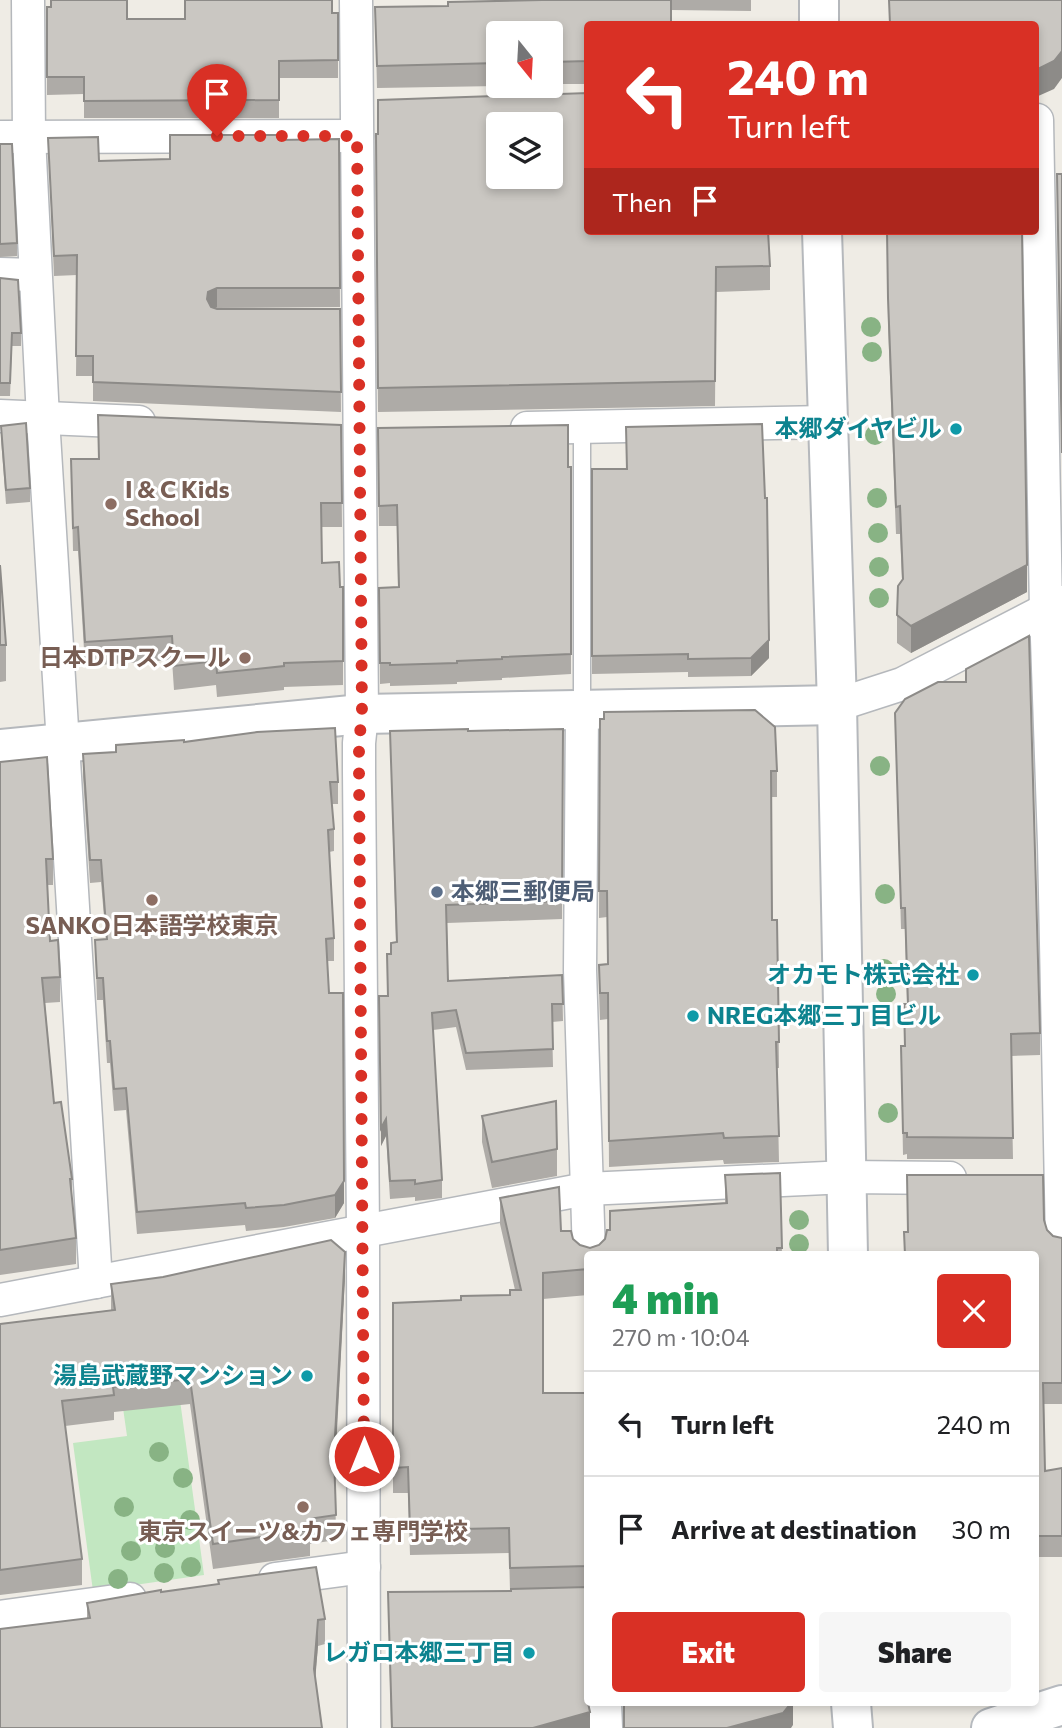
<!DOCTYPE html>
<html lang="en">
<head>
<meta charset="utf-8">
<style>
	:root { --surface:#fff; --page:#f6f6f6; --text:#202124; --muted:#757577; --line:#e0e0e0; --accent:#d93025 }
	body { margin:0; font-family:Commissioner,"Noto Sans JP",sans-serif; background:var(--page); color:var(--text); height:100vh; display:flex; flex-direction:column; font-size:26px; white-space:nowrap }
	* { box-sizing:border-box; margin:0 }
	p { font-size:23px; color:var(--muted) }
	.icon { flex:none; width:38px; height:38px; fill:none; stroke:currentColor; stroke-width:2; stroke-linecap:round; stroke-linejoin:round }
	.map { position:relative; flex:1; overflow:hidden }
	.panel { position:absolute; left:584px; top:1251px; width:455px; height:455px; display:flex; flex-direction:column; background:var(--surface); border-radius:7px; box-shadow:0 4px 10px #0003 }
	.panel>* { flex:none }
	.hud { position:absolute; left:584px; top:21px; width:455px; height:214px; border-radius:7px; box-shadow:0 4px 10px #0003; background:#d93025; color:#fff; overflow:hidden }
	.needle { width:46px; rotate:162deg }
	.controls { position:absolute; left:486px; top:21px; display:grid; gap:14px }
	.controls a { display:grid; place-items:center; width:77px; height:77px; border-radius:7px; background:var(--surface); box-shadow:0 4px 10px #0003; font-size:35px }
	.pin { position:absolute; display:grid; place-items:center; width:60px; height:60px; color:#fff; margin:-72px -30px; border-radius:50% 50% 50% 0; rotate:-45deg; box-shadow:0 0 7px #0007 }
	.pin .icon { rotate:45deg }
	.me { position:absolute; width:77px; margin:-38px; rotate:0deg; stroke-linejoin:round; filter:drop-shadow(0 0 5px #0008) }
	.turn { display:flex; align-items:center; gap:24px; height:147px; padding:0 28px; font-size:32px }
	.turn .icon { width:91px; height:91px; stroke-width:2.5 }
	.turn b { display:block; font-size:49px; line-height:60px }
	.then { display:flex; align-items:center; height:66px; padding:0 28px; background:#0003; gap:14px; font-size:26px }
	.round { display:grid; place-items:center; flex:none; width:74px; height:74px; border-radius:7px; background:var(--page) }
	.summary { display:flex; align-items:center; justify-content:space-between; height:119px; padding:0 28px }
	h1 { font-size:42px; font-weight:800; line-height:52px; color:#1e9e55 }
	.primary-button { display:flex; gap:14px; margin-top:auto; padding:14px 28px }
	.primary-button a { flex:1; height:80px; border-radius:7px; background:var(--accent); color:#fff; font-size:28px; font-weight:800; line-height:80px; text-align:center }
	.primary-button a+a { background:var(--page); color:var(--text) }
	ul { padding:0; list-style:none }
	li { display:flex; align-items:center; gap:21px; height:105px; padding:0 28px; border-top:2px solid var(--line) }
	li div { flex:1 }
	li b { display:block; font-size:26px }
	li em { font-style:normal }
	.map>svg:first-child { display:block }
	.green { fill:#c2e7c1 }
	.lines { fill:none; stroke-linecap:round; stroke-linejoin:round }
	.service-casing { stroke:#b5b8bc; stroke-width:19 }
	.minor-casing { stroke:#b5b8bc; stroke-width:35 }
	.tertiary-casing { stroke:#b5b8bc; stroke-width:42 }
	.secondary-casing { stroke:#b6babf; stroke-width:42 }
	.service { stroke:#fff; stroke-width:16 }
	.minor { stroke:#fff; stroke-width:32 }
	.tertiary { stroke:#fff; stroke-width:38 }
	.secondary { stroke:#fff; stroke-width:38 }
	.tree { fill:#88b384 }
	.wall { fill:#aeaba7 }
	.shaded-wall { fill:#8d8b88 }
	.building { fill:#cac7c2; stroke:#8d8b88; stroke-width:2; fill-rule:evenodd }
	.route { stroke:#d93025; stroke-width:12; stroke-dasharray:0 21.6 }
	.culture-dot { fill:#0f9aa8; stroke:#fff; stroke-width:2.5 }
	.education-dot { fill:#8d6e63; stroke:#fff; stroke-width:2.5 }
	.service-dot { fill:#5c6f8a; stroke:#fff; stroke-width:2.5 }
	.labels { text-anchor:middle; stroke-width:6; stroke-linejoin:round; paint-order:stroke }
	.culture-label { font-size:24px; font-weight:bold; fill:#0d838f; stroke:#fff; text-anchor:end }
	.education-label { font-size:24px; font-weight:bold; fill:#785e54; stroke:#fff }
	.service-label { font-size:24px; font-weight:bold; fill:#4e5e75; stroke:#fff; text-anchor:start }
</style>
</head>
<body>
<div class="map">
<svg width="1062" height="1728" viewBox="0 0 1062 1728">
	<rect width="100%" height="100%" fill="#efece5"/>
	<polygon class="green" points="179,1393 204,1575 93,1591 73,1443 127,1436 122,1401"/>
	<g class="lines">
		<g class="service-casing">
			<polyline id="service" points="582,427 582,711"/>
		</g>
		<g class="minor-casing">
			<g id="minor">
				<polyline points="28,0 29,137 43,418 96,1282"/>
				<polyline points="356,0 362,714 359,743 359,771 363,1231 364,1728"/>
				<polyline points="1037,120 1046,610 1054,844 1062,1241"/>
				<polyline points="0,137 357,136"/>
				<polyline points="0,274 35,275"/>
				<polyline points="0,416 139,422"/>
				<polyline points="527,428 826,422"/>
				<polyline points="837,705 902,684 1061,602"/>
				<polyline points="582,711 580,970 589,1255"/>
				<polyline points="0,1300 586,1189 847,1177 950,1178"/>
				<polyline points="275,1579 364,1567"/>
				<polyline points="0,1617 130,1599"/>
				<polyline points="605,1703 606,1728"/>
			</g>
		</g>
		<g class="tertiary-casing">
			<g id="tertiary">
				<polyline points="819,24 819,0"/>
				<polyline points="822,231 837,705 848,1255"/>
				<polyline points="0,749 362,714 837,705"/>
				<polyline points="851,1703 853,1728"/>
			</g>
		</g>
		<g class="secondary-casing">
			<polyline id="secondary" points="991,1728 1062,1705"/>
		</g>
		<use href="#service" class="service"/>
		<use href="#minor" class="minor"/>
		<use href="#tertiary" class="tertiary"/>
		<use href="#secondary" class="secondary"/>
	</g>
	<g class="tree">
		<circle cx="871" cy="327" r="10"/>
		<circle cx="872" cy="352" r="10"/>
		<circle cx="875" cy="435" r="10"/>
		<circle cx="877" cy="498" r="10"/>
		<circle cx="878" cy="533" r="10"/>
		<circle cx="879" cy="567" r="10"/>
		<circle cx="879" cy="598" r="10"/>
		<circle cx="880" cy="766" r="10"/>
		<circle cx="885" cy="894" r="10"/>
		<circle cx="884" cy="969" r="10"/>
		<circle cx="886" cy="994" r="10"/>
		<circle cx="888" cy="1113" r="10"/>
		<circle cx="799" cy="1220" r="10"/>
		<circle cx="799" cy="1244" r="10"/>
		<circle cx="159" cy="1452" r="10"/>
		<circle cx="183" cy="1478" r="10"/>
		<circle cx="124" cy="1507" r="10"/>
		<circle cx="190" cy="1520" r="10"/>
		<circle cx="165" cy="1548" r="10"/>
		<circle cx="131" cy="1551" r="10"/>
		<circle cx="191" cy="1567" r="10"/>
		<circle cx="164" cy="1573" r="10"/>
		<circle cx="118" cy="1579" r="10"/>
	</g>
	<g class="wall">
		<polygon points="541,0 751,0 751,11 671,10 588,24 588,84 551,84 551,33 499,33 499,86 377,88 375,7 448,6"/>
		<polygon points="47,7 127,19 185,19 338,13 338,78 279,78 279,118 84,118 84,94 47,95"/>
		<polygon points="376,134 588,231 770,266 770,290 716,292 715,406 378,412"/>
		<polygon points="48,138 99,161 170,159 279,140 339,139 340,307 216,308 340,309 341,412 93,401 93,376 76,376 77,275 54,276"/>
		<polygon points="0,144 17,243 17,256 0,257"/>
		<polygon points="887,231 1027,592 911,653 897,643 897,615 902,580 900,534 896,534 888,325"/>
		<polygon points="0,278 21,333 21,346 12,346 10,396 0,396"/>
		<polygon points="341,425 342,527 322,527 322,563 340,587 343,587 343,685 284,687 284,690 217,697 216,685 174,690 172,660 85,666 78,551 73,551 71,459 98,459"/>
		<polygon points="1,426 30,488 30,502 6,504 1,439"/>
		<polygon points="378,428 571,467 571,674 502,678 502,680 457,682 457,684 390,686 390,683 380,684 379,588 398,587 397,526 379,526"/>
		<polygon points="592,469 769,658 751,676 688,677 688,672 592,674"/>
		<polygon points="0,565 6,645 6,681 0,682"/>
		<polygon points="895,713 1040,1033 1040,1055 1011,1056 1013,1159 907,1159 907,1154 903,1155 901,1046 905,1046 904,1004 907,1004 905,929 901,929"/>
		<polygon points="600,719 777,771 777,797 771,797 772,920 777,920 779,1068 777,1068 779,1162 724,1164 723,1160 609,1167 608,1019 600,1020 599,991 599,965 608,964 607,917 599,918"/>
		<polygon points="563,729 562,919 447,923 448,981 562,975 563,1021 552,1022 553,1067 466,1070 456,1027 433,1030 442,1180 442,1198 415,1201 415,1197 390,1199 386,1136 381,1146 379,996 388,996 391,954 396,942 390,731 468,731"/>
		<polygon points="184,742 338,782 338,804 332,804 334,829 334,851 329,852 334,938 334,961 327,961 344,1203 335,1218 284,1227 246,1231 245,1225 137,1234 126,1110 114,1111 110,1063 107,1063 103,1000 97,1000 95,940 106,940 101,882 90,883 83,777 83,754 116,752 116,745"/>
		<polygon points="0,762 53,859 53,885 47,885 50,941 60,977 60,1002 45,1003 54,1103 72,1179 72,1198 76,1238 76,1264 0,1275"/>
		<polygon points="482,1116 557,1149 557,1176 492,1188 482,1142"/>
		<polygon points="780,1173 782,1255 588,1255 588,1295 543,1299 543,1393 588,1393 588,1703 590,1728 391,1728 388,1592 510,1591 509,1553 410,1555 408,1493 393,1493 393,1303 461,1300 510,1295 515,1290 500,1224 500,1198 561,1231 573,1239 580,1245 590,1248 725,1203 725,1175"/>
		<polygon points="1044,1220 1047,1230 1053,1236 1062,1238 1062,1404 1044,1404 1045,1471 1062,1468 1062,1557 1036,1557 1036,1255 904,1255 904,1232"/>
		<polygon points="345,1277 335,1471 336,1540 310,1544 310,1556 213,1569 190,1404 114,1412 114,1420 65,1426 82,1559 82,1585 0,1595 0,1324 111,1310 111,1284"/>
		<polygon points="218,1580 325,1619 325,1644 318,1646 315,1678 87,1618 87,1603 218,1584"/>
	</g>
	<g class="shaded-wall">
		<polygon points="1062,51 1062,78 1054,89 1036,97 1036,70"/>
		<polygon points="217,288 217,307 208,312 207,299 208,292"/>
		<polygon points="1027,565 1027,592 911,653 911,626"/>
		<polygon points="769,640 769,658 751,676 751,658"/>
		<polygon points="386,1119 386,1136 381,1146 381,1128"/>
		<polygon points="344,1181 344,1203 335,1218 335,1195"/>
		<polygon points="345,1252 345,1277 334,1480 334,1455"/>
		<polygon points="318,1620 318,1646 314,1694 314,1669"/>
		<polygon points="791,1703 793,1703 793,1725 791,1728 727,1728"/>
		<polygon points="588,1712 590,1712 590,1728 533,1728"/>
	</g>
	<g class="building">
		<polygon points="51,0 127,0 127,19 185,19 185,0 332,0 332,13 338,13 338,60 279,61 279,100 84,101 84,77 47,77 47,7 51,7"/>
		<polygon points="542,0 671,0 671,24 588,24 588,61 551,62 551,33 499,33 499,63 377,66 375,7 448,6 448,2"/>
		<polygon points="889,0 1062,0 1062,51 1054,61 1036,70 1036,24 890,24"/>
		<path d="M 588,93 L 588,231 L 768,231 L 770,266 L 716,267 L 715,381 L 378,388 L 376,134 L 378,134 L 378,100 ZM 499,124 L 551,124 L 551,177 L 499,177 Z"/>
		<polygon points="170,135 279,135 279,140 339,139 340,288 217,288 208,292 207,299 211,307 217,309 340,309 341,392 93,382 93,356 76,356 77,255 54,256 48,138 98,137 99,161 170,159"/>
		<polygon points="0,144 12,144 17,243 0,244"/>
		<polygon points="1057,174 1062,174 1062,453"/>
		<polygon points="887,231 1022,231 1027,565 911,626 897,615 898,586 903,579 900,506 896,507 888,298"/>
		<polygon points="0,278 18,280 21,333 12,333 10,383 0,383"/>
		<polygon points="98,415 341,425 342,503 321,503 322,563 339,562 340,587 343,587 343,661 284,663 284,666 217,673 216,661 174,666 172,636 85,642 78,527 73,528 71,459 99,459"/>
		<polygon points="26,423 30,488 6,490 1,426"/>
		<polygon points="762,424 765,498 767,498 769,640 751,658 688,659 688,654 592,656 592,469 627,469 626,427"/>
		<polygon points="568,425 568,467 571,467 571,654 502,657 502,659 457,661 457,663 390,665 390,663 380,663 379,588 399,587 397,505 379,506 378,428"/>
		<polygon points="0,565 6,645 0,645"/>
		<polygon points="1029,636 1040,1033 1011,1034 1013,1138 907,1137 907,1133 903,1133 901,1046 905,1046 904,1004 908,1004 905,908 901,908 895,713 905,699 938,682 966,682 966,669"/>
		<polygon points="755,710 775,727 777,771 771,771 772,920 777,920 779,1042 776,1042 779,1136 724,1138 723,1133 609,1141 608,993 600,993 599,965 608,964 607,891 599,891 600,719 604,719 604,712"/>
		<polygon points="335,728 338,782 330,782 334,829 328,830 334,938 326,939 329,993 343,993 344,1181 335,1195 284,1205 246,1208 245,1203 137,1212 126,1088 114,1089 110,1041 107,1041 103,978 97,978 95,940 107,939 101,860 90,860 83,754 116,752 116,745 184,740 184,742 257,732"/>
		<polygon points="468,729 468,731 563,729 562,901 446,905 448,981 562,975 563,1004 552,1004 553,1049 466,1053 456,1010 432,1013 442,1180 415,1184 415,1180 390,1181 386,1119 381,1128 379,996 388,996 387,954 391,954 391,943 397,942 390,731"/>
		<polygon points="47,757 53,859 46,859 50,941 58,940 60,977 42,978 54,1103 61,1102 72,1179 70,1179 76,1238 0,1250 0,762"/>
		<polygon points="556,1101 557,1149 492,1162 482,1116"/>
		<polygon points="780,1173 782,1248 777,1248 777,1255 588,1255 588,1269 543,1273 543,1393 588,1393 588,1566 510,1568 509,1528 410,1530 408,1467 393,1468 393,1303 461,1300 461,1296 510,1295 510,1290 521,1290 500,1198 559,1187 561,1231 571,1231 573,1239 580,1245 590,1248 599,1245 605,1239 607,1230 610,1230 610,1211 727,1203 725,1175"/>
		<polygon points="907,1175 1043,1175 1044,1220 1047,1230 1053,1236 1062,1238 1062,1383 1043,1383 1045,1471 1062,1468 1062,1536 1036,1536 1036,1255 905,1255 904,1232 908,1232"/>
		<polygon points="331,1240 345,1252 334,1455 336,1515 308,1519 310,1530 213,1544 190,1379 113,1387 114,1395 62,1401 82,1559 0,1570 0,1324 115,1310 111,1284 163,1277"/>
		<polygon points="316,1567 325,1619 318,1620 314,1669 322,1728 0,1728 0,1629 90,1618 87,1603 161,1590 161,1592 219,1584 218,1580"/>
		<polygon points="588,1587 588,1703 590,1712 533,1728 392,1728 388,1592 511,1591 511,1589"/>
		<polygon points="624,1703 791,1703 783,1713 727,1728 624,1728"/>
	</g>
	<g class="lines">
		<polyline class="route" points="217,136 357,136 362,714 359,743 359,771 364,1456"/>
	</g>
	<g class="culture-dot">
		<circle cx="956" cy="429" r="7"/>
		<circle cx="973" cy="975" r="7"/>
		<circle cx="693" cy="1016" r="7"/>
		<circle cx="307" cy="1376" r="7"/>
		<circle cx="529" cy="1653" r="7"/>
	</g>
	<g class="education-dot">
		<circle cx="111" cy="504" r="7"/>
		<circle cx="245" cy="658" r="7"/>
		<circle cx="152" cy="900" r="7"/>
		<circle cx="303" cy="1507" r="7"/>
	</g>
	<circle class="service-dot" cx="437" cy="892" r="7"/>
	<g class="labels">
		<g class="culture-label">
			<text x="942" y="437">本郷ダイヤビル</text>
			<text x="959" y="983">オカモト株式会社</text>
			<text x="707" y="1024" text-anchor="start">NREG本郷三丁目ビル</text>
			<text x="293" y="1384">湯島武蔵野マンション</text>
			<text x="515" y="1661">レガロ本郷三丁目</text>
		</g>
		<g class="education-label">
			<text x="125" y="498" text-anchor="start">I &amp; C Kids<tspan x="125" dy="28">School</tspan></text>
			<text x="231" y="666" text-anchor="end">日本DTPスクール</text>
			<text x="152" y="934">SANKO日本語学校東京</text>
			<text x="303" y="1540">東京スイーツ&amp;カフェ専門学校</text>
		</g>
		<g class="service-label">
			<text x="451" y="900">本郷三郵便局</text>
		</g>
	</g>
</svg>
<div class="controls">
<a><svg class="needle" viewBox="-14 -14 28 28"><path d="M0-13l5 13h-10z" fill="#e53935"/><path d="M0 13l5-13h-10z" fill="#757577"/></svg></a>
<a><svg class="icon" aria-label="layers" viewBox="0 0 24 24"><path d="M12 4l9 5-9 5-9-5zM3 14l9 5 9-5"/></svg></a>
</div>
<div class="pin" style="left:217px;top:136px;background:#d93025"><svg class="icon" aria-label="arrive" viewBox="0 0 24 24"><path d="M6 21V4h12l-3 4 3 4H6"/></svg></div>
<svg class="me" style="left:364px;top:1456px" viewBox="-20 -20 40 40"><circle r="17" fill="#d93025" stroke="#fff" stroke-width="3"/><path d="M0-11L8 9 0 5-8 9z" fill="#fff"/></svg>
<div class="hud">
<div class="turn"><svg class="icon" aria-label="left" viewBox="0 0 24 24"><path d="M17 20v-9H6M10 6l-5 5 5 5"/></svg><div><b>240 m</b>Turn left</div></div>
<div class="then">Then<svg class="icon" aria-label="arrive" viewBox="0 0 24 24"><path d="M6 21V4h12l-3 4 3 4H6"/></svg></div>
</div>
<section class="panel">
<div class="summary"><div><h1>4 min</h1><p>270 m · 10:04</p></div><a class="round" style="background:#d93025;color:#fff"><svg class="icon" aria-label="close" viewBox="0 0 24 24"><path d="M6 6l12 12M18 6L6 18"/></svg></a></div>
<ul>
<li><svg class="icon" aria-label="left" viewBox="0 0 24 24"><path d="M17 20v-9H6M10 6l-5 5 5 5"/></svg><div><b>Turn left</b></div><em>240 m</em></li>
<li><svg class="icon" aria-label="arrive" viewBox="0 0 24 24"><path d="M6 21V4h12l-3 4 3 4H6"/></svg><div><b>Arrive at destination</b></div><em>30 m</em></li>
</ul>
<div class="primary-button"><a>Exit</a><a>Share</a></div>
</section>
</div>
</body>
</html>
